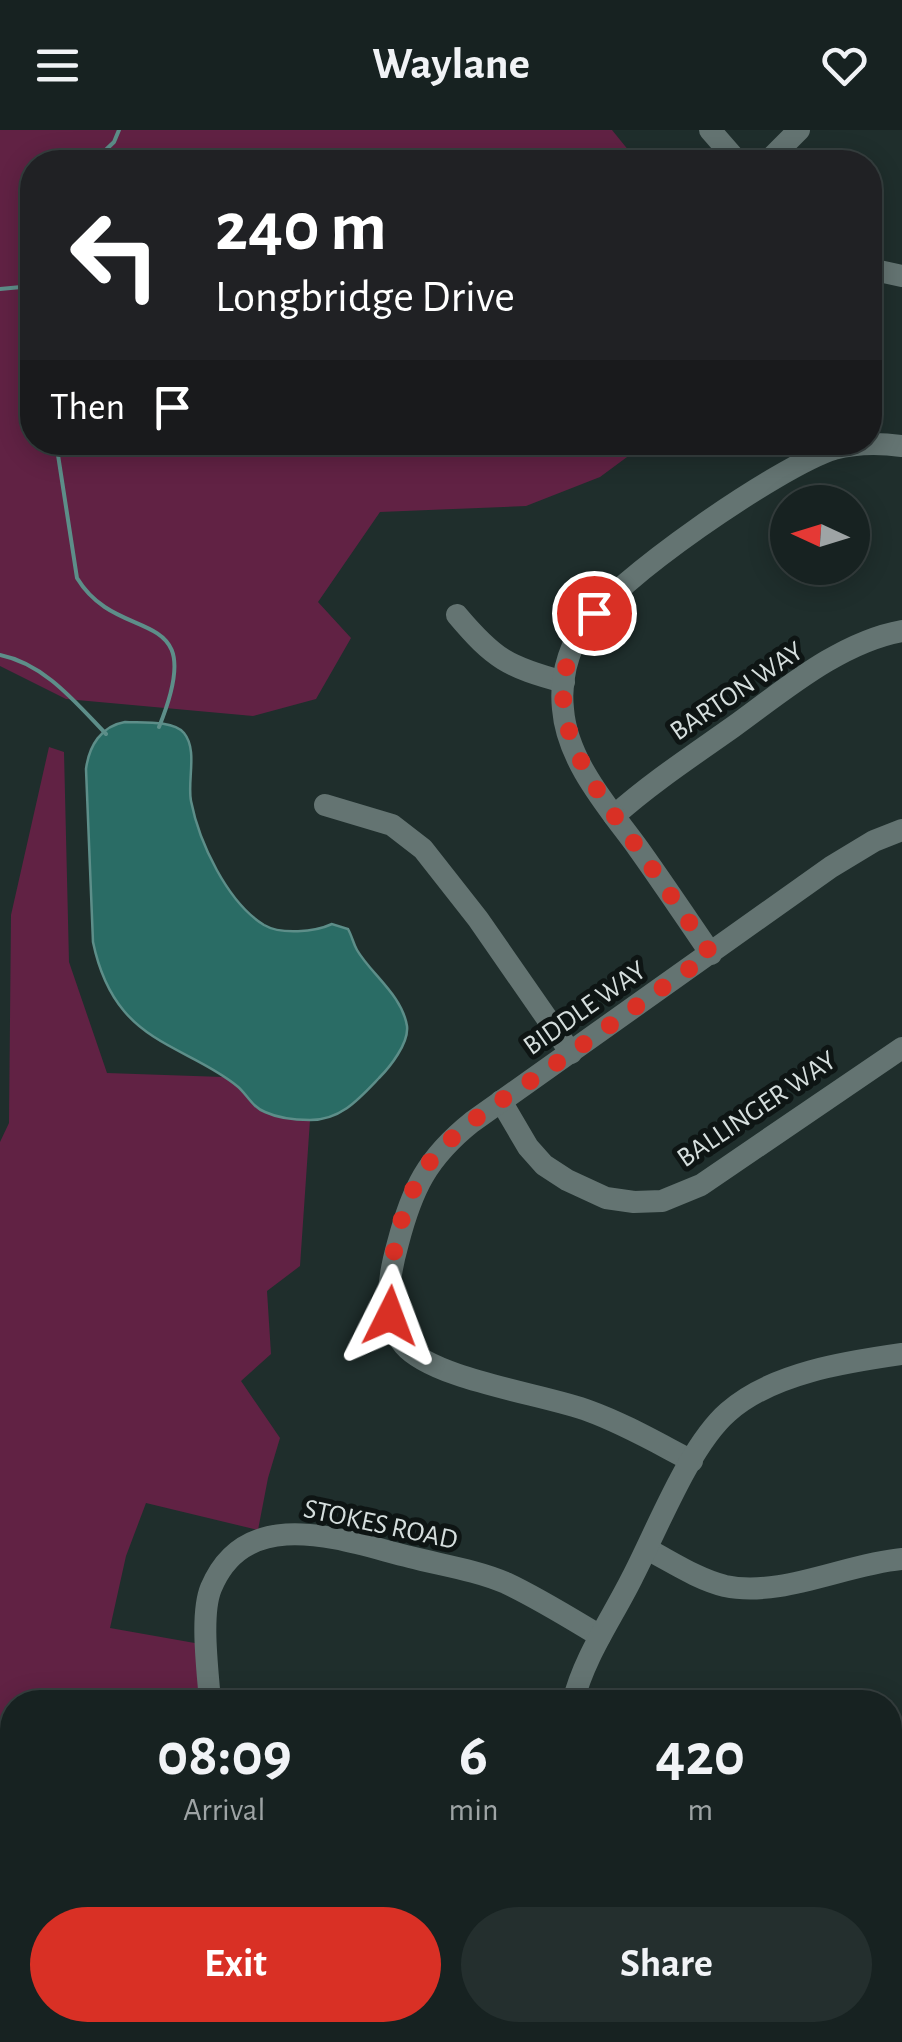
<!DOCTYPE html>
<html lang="en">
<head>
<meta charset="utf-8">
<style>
	:root { --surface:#172221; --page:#242f2e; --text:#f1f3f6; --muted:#9ea4a5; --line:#363f3f; --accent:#d93025 }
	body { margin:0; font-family:"Alegreya Sans",sans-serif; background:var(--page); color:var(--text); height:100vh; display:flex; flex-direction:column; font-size:38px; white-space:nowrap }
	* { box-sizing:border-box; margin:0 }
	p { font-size:32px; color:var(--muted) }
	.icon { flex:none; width:55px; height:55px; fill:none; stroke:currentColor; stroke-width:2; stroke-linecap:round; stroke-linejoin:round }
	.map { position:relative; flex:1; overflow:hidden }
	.panel { position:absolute; left:0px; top:1560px; width:902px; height:352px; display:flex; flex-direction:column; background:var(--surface); border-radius:40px 40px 0 0; box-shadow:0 5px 25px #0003,0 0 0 2px var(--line) }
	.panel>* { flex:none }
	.guide { position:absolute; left:20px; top:20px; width:862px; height:305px; border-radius:40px; box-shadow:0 5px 25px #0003,0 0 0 2px var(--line); background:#202124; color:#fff; overflow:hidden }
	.needle { width:65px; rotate:274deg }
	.buttons { position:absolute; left:770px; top:355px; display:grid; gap:20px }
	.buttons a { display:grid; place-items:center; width:100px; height:100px; border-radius:50%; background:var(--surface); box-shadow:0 5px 25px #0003,0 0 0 2px var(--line); font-size:50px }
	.pin { position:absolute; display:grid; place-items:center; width:85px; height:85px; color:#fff; margin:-42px; border:5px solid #fff; border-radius:50%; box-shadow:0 2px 10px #0007 }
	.me { position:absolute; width:110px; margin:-55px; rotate:3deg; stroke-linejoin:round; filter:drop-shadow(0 0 8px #0008) }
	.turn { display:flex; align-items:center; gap:35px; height:210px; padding:0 30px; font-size:45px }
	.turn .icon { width:130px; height:130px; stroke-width:2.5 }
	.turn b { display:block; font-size:70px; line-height:85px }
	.then { display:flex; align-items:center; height:95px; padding:0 30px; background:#0003; gap:20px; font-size:38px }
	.eta { display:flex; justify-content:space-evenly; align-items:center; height:170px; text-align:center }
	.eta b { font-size:60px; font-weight:700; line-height:70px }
	.primary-button { display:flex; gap:20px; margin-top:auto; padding:20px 30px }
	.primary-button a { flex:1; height:115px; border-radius:60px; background:var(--accent); color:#fff; font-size:40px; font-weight:700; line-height:115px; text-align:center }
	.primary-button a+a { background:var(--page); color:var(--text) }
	header { display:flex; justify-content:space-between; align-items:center; height:130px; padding:0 30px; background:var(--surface); font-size:45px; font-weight:700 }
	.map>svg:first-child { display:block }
	.green { fill:#612244 }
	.water { fill:#2a6c65; stroke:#5d8e89; stroke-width:2.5 }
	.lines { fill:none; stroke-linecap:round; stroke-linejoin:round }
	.stream { stroke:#5d8e89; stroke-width:4 }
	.minor { stroke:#647472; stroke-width:22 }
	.route { stroke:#d93025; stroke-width:18; stroke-dasharray:0 32.4 }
	.labels { text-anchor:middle; stroke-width:10; stroke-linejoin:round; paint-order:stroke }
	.street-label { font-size:28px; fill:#d5dedd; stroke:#0e1514 }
</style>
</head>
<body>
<header><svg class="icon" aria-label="menu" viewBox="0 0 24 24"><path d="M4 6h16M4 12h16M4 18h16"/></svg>Waylane<svg class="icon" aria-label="heart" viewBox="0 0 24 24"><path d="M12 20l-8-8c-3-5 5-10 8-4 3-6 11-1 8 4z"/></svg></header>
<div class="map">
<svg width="902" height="1912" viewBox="0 0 902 1912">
	<rect width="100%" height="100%" fill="#1f2e2c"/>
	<g class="green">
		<polygon points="0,0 612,0 638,32 32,32 32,312 646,313 600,347 526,376 380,382 318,472 351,508 316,569 253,586 66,569 0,536"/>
		<polygon points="49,617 64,622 69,832 107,943 223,947 310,990 300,1136 267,1161 271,1224 241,1251 280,1308 268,1348 258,1400 146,1373 126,1426 110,1498 206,1515 208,1562 114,1563 113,1572 12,1572 12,1900 123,1900 123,1912 0,1912 0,1012 9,993 11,785"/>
		<polygon points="477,1900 509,1900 511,1912 469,1912"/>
	</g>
	<path class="water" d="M 125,592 C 141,593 173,590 184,603 C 198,620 187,651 191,671 C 199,712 227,772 264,795 C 281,805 315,802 332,794 L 348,799 C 352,806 353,813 357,820 C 371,844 402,865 407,896 C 409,913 390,937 379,948 C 359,969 341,990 310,990 C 296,990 278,988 265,982 C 252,977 247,964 237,956 C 202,927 154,917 124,881 C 108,862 98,836 93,812 L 86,639 C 89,616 101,596 125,592 Z"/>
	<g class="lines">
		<g class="stream">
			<polyline points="93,32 114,12 119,0"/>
			<polyline points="0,159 32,156"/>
			<path d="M 56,312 L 77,448 C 120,519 211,469 159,597"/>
			<path d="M 0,525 C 45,534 76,573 106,604"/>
		</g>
		<g class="minor">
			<polyline points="710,0 738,32"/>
			<polyline points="767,32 799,0"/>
			<polyline points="870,139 902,146"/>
			<path d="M 457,485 C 494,529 508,537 564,552"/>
			<polyline points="325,675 392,695 423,719 478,789 571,923"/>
			<path d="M 614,686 C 651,653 692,626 733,597 C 783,561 840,512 902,501"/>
			<path d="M 711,824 C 687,789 663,753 638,718 C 608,677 567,631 563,579 C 560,551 567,522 582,499 C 611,452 781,335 834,319 C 856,313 879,313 902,316"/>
			<polyline points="501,971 528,1017 544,1035 567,1050 606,1068 634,1072 662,1071 701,1055 902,918"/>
			<path d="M 692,1331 C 659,1314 625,1294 589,1281 C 544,1264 434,1250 404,1215 C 381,1187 389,1145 398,1113 C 412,1059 427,1028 472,992 L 831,737 L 874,711 L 902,700"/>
			<path d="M 647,1419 C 672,1432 697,1449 725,1456 C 780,1468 846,1434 902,1429"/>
			<path d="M 210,1572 C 208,1542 200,1485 211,1458 C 247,1372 344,1411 410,1427 C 441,1435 476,1440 506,1453 C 538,1468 570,1488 600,1506"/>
			<path d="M 573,1572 C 584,1527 611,1490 632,1448 C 657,1400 689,1316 728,1282 C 772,1243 846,1232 902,1224"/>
			<polyline points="890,1627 902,1628"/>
			<polyline points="890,1730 902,1708"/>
			<polyline points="218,1900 234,1912"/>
			<polyline points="606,1900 607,1912"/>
			<polyline points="883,1900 902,1910"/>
			<polyline points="372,1912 380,1900"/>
			<polyline points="790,1912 795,1900"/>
		</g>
	</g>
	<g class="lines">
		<path class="route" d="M 390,1186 C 387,1138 399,1073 429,1033 C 460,993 508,967 548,939 C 603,901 656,861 711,824 C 686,788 662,752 637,717 C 584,644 526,568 594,483"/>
	</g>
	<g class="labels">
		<g class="street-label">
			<text transform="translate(736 560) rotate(-34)" y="10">BARTON WAY</text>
			<text transform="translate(584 877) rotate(-35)" y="10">BIDDLE WAY</text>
			<text transform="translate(756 978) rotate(-34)" y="10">BALLINGER WAY</text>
			<text transform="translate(381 1393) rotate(12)" y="10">STOKES ROAD</text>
		</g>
	</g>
</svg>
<div class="buttons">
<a><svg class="needle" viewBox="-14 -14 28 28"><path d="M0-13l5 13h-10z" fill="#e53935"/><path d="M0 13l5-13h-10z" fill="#9ea4a5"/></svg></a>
</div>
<div class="pin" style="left:594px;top:483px;background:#d93025"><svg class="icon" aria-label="arrive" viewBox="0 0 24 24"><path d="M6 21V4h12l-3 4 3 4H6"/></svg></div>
<svg class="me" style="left:390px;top:1186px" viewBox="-20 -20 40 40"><path d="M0-17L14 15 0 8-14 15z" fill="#d93025" stroke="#fff" stroke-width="4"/></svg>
<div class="guide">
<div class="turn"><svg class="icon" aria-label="left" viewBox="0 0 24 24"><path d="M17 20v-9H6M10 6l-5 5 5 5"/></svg><div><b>240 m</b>Longbridge Drive</div></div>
<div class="then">Then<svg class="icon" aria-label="arrive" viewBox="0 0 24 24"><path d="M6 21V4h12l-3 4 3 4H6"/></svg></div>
</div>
<section class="panel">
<div class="eta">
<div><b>08:09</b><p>Arrival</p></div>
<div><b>6</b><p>min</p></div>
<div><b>420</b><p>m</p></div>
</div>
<div class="primary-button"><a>Exit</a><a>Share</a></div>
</section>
</div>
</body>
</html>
